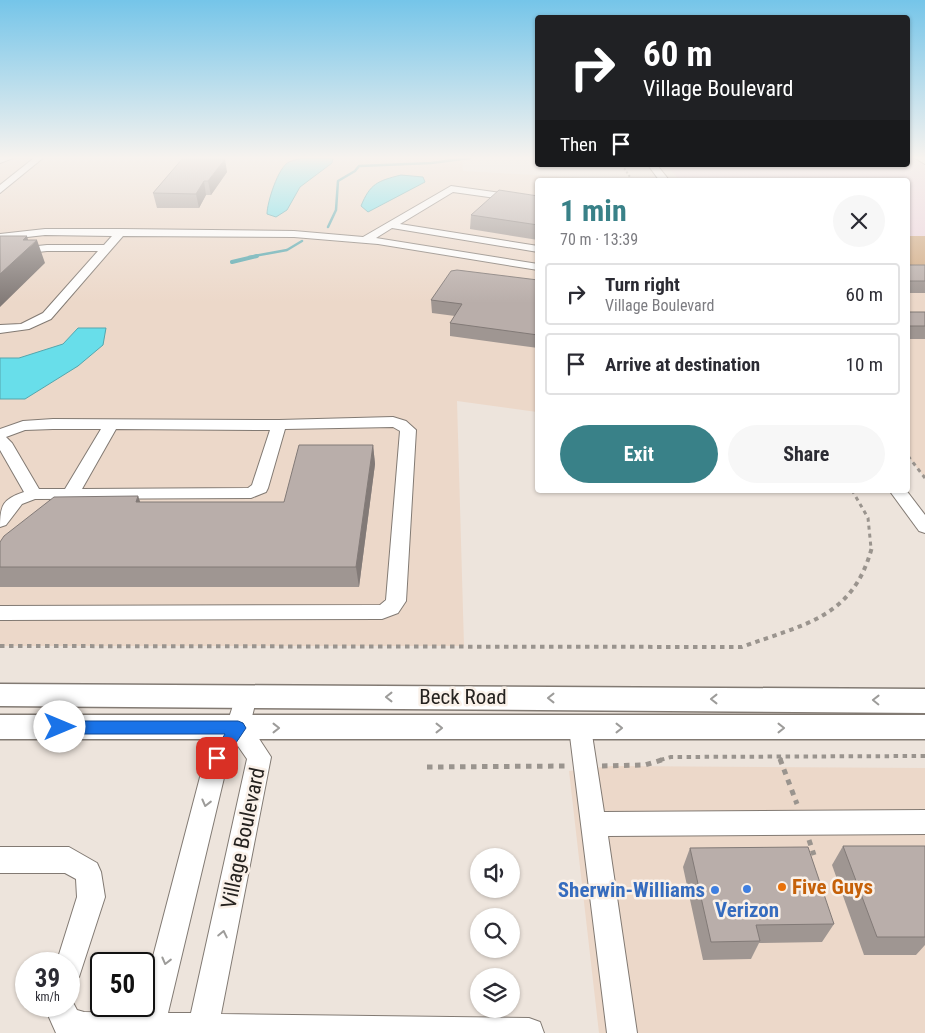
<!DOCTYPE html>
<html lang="en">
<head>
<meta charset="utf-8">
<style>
	:root { --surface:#fff; --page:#f7f7f7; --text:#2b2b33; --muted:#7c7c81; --line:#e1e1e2; --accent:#398188 }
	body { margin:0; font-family:"Roboto Condensed",sans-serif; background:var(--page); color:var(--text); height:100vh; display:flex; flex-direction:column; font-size:19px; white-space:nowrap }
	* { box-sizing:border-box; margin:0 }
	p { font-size:16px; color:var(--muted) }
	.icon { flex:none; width:28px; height:28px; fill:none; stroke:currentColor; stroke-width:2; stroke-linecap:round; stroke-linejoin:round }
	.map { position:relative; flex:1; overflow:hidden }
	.side { position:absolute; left:535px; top:178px; width:375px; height:315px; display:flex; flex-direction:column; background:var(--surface); border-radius:5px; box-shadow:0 1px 4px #0004 }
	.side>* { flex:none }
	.guide { position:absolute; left:535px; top:15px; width:375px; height:152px; border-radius:5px; box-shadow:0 1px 4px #0004; background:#202124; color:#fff; overflow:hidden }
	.tools { position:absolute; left:470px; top:848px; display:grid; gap:10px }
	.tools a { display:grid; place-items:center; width:50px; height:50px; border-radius:50%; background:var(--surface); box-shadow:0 1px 4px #0004; font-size:25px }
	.speed { position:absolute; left:15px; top:952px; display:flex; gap:10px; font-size:25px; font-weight:700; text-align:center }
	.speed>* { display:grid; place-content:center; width:65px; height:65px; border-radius:50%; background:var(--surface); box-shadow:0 1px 4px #0004; line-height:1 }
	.speed small { font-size:12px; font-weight:400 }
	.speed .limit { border:2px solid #111; border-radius:8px; background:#fff; color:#111 }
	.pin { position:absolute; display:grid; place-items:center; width:42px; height:42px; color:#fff; margin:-21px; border-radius:10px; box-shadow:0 2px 8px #0006 }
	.me { position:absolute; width:55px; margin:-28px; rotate:90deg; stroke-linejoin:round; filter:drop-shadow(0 0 4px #0008) }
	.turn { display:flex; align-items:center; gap:18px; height:105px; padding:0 25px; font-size:22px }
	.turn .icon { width:65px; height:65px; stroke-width:2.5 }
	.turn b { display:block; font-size:35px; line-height:42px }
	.then { display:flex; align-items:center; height:48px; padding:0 25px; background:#0003; gap:10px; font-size:19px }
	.round { display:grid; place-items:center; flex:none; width:52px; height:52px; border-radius:26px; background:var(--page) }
	.overview { display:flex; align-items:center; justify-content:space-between; height:85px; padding:0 25px }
	h1 { font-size:30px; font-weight:700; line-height:38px; color:var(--accent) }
	.primary-button { display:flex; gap:10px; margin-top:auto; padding:10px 25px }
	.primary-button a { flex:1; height:58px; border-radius:30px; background:var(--accent); color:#fff; font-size:20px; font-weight:700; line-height:58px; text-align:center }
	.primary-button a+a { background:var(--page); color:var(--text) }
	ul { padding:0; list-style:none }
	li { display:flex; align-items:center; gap:15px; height:62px; margin:0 10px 8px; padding:0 15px; border:2px solid var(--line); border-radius:5px }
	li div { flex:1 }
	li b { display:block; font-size:19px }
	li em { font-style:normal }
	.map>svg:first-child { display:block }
	.commercial { fill:#ecd8c9 }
	.industrial { fill:#edd4de }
	.green { fill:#d1aa83 }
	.water { fill:#68deea; stroke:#54a6ad }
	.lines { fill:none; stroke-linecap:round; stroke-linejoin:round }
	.stream-far1 { stroke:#54a6ad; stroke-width:2.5 }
	.stream { stroke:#54a6ad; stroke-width:4 }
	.minor-casing { stroke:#827a73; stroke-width:2 }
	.major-casing { stroke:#827a73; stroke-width:3 }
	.path-far3 { stroke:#9a948e; stroke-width:2; stroke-dasharray:2 2; stroke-linecap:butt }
	.path-far2 { stroke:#9a948e; stroke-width:3; stroke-dasharray:4 4; stroke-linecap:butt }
	.path-far1 { stroke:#9a948e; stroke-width:4; stroke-dasharray:4.5 4.5; stroke-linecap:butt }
	.path { stroke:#9a948e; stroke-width:5; stroke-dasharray:5.5 5.5; stroke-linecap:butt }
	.minor { fill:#fff; fill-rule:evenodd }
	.major { fill:#fff; fill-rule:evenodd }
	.wall { fill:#9f9692 }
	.shaded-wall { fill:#827a77 }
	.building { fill:#b9aeaa; stroke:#827a77 }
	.oneway { stroke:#9d9c9a }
	.route { fill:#1a73e8; stroke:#114b97 }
	.food-dot { fill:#e8710a; stroke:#faf1e9; stroke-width:2 }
	.shop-dot { fill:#3f7fe0; stroke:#faf1e9; stroke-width:2 }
	.labels { text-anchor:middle; stroke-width:5; stroke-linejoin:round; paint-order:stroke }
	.near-street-label { font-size:21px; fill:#25221f; stroke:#faf1e9 }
	.near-food-label { font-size:21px; font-weight:bold; fill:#c56008; stroke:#faf1e9; text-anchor:start }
	.near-shop-label { font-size:21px; font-weight:bold; fill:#366cbe; stroke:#faf1e9; text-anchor:end }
</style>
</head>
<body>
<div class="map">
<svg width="925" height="1033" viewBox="0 0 925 1033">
	<rect width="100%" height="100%" fill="#ede4dc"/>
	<g class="commercial">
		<polygon points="0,158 462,158 463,171 606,179 538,180 537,412 457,401 464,646 0,646"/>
		<polygon points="908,269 925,269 925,478 908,456"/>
		<polygon points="612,766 925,768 925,1033 599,1033 569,771"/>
	</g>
	<polygon class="industrial" points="908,158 925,158 925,236 908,236 908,180 679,180 667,165 908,165"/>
	<rect class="green" x="908" y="236" width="17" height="33"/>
	<g class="water">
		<path d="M 304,158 L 333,158 L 332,163 L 300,187 L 287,210 L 276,217 L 267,214 C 267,203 278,167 289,162 C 293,160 299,159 304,158 Z"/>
		<path d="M 401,175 L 423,177 L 425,182 L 368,212 L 361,206 C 370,184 377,181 401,175 Z"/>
		<polygon points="78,328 106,328 103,345 78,366 25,399 0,399 0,358 19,358 63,344"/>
	</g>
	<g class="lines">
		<g class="stream-far1">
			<polyline points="328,227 336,210 338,181 355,171 359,166 431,163 470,158"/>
			<polyline points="249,257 287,250 302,241"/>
		</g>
		<polyline class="stream" points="232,262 257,256"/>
		<g class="minor-casing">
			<g id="minor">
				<polygon points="0,158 13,158 0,163"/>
				<polygon points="34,158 43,158 0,193 0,185"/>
				<polygon points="915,158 925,158 925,164"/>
				<polygon points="648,165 657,165 669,180 659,180"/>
				<polygon points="451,186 538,198 538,204 453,192 400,224 538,246 538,252 392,228 376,238 538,264 538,270 378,244 294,237 123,236 51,319 29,329 0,333 0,325 21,324 43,313 98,251 47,251 0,256 0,250 47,245 104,245 112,236 45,235 0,240 0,234 45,229 121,229 294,231 363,237"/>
				<path d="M 393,417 L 406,421 L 416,430 L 406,601 L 398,613 L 382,619 L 0,620 L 0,606 L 380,605 L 386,600 L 400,431 L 393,427 L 285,429 L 268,488 L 266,492 L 251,498 L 35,499 L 22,504 L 6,525 L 0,527 C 0,505 3,499 24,492 L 0,450 L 0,429 L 23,421 L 53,419 L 279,420 ZM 53,429 L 101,429 L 65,489 L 39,489 L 12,443 L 6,437 L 25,430 ZM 116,429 L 270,430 L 252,485 L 248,488 L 82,489 Z"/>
				<polygon points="889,490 906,490 925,515 925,533 919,531"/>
				<path d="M 246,687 L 254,690 L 257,696 L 250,725 L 271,757 L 221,1014 L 529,1018 L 540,1022 L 544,1033 L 56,1033 L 44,1006 L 69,1006 L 69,995 L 77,1010 L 84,1012 L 138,1013 L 140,1006 L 144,1006 L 144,991 L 205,758 L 227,724 L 238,690 ZM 238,746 L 247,759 L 191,1013 L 168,1013 L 228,761 Z"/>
				<polygon points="580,718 588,721 591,728 604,812 925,810 925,834 608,836 637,1033 607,1033 569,728 572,721"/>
				<polygon points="0,847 69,847 97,863 101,872 105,897 79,977 69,981 69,964 56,964 77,897 76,879 65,873 0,873"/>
			</g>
		</g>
		<g class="major-casing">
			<g id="major">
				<polygon points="0,684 925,689 925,713 0,706"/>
				<rect x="0" y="715" width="925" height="24"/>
			</g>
		</g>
		<polyline class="path-far3" points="622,165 632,180"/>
		<g class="path-far2">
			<polyline points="908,456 925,478"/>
			<polyline points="852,490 868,518 871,548"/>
		</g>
		<g class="path-far1">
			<path d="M 0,646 L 742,647 C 803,624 853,619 872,547"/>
			<polyline points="780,758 781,760"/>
			<polyline points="660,760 671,757 925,756"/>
		</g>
		<g class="path">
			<polyline points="780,759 797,804"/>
			<polyline points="602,766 645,765 665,759"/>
			<polyline points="427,767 566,766"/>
			<polyline points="809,840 814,855"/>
		</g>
		<use href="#minor" class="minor"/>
		<use href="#major" class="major"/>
	</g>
	<g class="wall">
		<polygon points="227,172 211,195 206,195 199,208 157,208 153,193"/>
		<polygon points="538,196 538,240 470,229 471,215"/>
		<rect x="908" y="265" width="17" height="28"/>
		<polygon points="538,280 538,348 450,336 450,323 455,316 432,313 431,300"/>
		<rect x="908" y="312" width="17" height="27"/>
		<polygon points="373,445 375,464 359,587 0,587 0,542 138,496 140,502 284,502"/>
		<polygon points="843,846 925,846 925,945 916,955 864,955 832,865"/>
		<polygon points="690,848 834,924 822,942 759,943 751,959 703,960 683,867"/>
	</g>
	<g class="shaded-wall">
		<polygon points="225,159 227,172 211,195 208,181"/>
		<polygon points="204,181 206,195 199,208 196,194"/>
		<polygon points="27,236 30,247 37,240 45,263 0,307 0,274 23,240"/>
		<polygon points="373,445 375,464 359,587 356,567"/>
		<polygon points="138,496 145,516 136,502"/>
	</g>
	<g class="building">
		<polygon points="183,158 225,159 208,181 204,181 196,194 153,193"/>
		<polygon points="499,190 538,196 538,225 471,215"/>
		<polygon points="0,236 27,236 23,240 37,240 0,274"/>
		<rect x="908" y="265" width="17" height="16"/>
		<polygon points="457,270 538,280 538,335 450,323 462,304 431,300 451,271"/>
		<rect x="908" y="312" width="17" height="14"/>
		<polygon points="299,445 373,445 356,567 0,567 0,542 4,536 54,497 138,496 136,502 284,502"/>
		<polygon points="843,846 925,846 925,937 877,937"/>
		<polygon points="808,847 834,924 756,925 760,941 711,942 690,848"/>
	</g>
	<defs><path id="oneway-chevron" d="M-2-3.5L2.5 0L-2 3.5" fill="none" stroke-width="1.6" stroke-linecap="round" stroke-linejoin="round" transform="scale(1.25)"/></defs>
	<g class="oneway">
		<use href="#oneway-chevron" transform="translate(389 697) rotate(-180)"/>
		<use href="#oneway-chevron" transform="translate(551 698) rotate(-180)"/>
		<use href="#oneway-chevron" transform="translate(714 699) rotate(-180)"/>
		<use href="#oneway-chevron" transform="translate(876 700) rotate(-179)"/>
		<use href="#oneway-chevron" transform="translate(276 728)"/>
		<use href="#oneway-chevron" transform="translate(439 728)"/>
		<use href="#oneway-chevron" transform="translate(619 728)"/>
		<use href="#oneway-chevron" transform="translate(781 728)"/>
		<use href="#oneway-chevron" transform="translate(206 803) rotate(104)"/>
		<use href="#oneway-chevron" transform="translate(223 934) rotate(-78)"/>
		<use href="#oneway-chevron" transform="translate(166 961) rotate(104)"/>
	</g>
	<linearGradient id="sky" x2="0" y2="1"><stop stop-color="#75c5e9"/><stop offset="0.52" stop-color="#f7f3ef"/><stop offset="1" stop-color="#f7f3ef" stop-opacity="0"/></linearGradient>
	<rect width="925" height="303" fill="url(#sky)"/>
	<polygon class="route" points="60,721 238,721 243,723 246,728 223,762 217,764 212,762 210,758 225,734 60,734 54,732 52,727 54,723"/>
	<circle class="food-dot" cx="782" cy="887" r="5"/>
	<g class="shop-dot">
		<circle cx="747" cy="889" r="5"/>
		<circle cx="715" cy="890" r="5"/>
	</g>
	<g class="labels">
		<g class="near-street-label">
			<text x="463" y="704">Beck Road</text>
			<text transform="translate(243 838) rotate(-78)" y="7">Village Boulevard</text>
		</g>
		<g class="near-food-label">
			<text x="792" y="894">Five Guys</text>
		</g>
		<g class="near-shop-label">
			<text x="705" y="897">Sherwin-Williams</text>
			<text x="747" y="917" text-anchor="middle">Verizon</text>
		</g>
	</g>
</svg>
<div class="tools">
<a><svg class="icon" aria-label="sound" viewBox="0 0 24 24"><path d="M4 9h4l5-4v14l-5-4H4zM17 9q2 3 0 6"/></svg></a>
<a><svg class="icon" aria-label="search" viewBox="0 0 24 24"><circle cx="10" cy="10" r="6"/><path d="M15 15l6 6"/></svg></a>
<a><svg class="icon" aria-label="layers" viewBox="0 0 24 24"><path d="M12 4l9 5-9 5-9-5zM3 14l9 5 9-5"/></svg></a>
</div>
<div class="speed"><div>39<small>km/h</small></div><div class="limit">50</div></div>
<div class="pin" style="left:217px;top:758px;background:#d93025"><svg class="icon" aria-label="arrive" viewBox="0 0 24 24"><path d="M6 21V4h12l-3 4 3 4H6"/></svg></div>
<svg class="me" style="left:60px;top:727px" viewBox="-20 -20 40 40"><circle r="19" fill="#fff"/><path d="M0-13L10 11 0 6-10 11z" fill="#1a73e8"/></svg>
<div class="guide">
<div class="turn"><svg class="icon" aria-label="right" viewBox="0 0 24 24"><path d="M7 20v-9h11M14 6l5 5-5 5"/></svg><div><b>60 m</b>Village Boulevard</div></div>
<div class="then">Then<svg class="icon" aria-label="arrive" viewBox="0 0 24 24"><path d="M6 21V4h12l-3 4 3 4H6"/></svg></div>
</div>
<section class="side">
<div class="overview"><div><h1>1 min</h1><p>70 m · 13:39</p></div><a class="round"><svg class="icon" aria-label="close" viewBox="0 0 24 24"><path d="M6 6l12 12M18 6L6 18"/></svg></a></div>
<ul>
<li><svg class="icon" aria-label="right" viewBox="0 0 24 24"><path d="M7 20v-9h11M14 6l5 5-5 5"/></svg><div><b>Turn right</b><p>Village Boulevard</p></div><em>60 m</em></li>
<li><svg class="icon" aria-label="arrive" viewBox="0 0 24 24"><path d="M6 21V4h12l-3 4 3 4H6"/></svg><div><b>Arrive at destination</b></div><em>10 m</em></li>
</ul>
<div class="primary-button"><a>Exit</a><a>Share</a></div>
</section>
</div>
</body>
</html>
